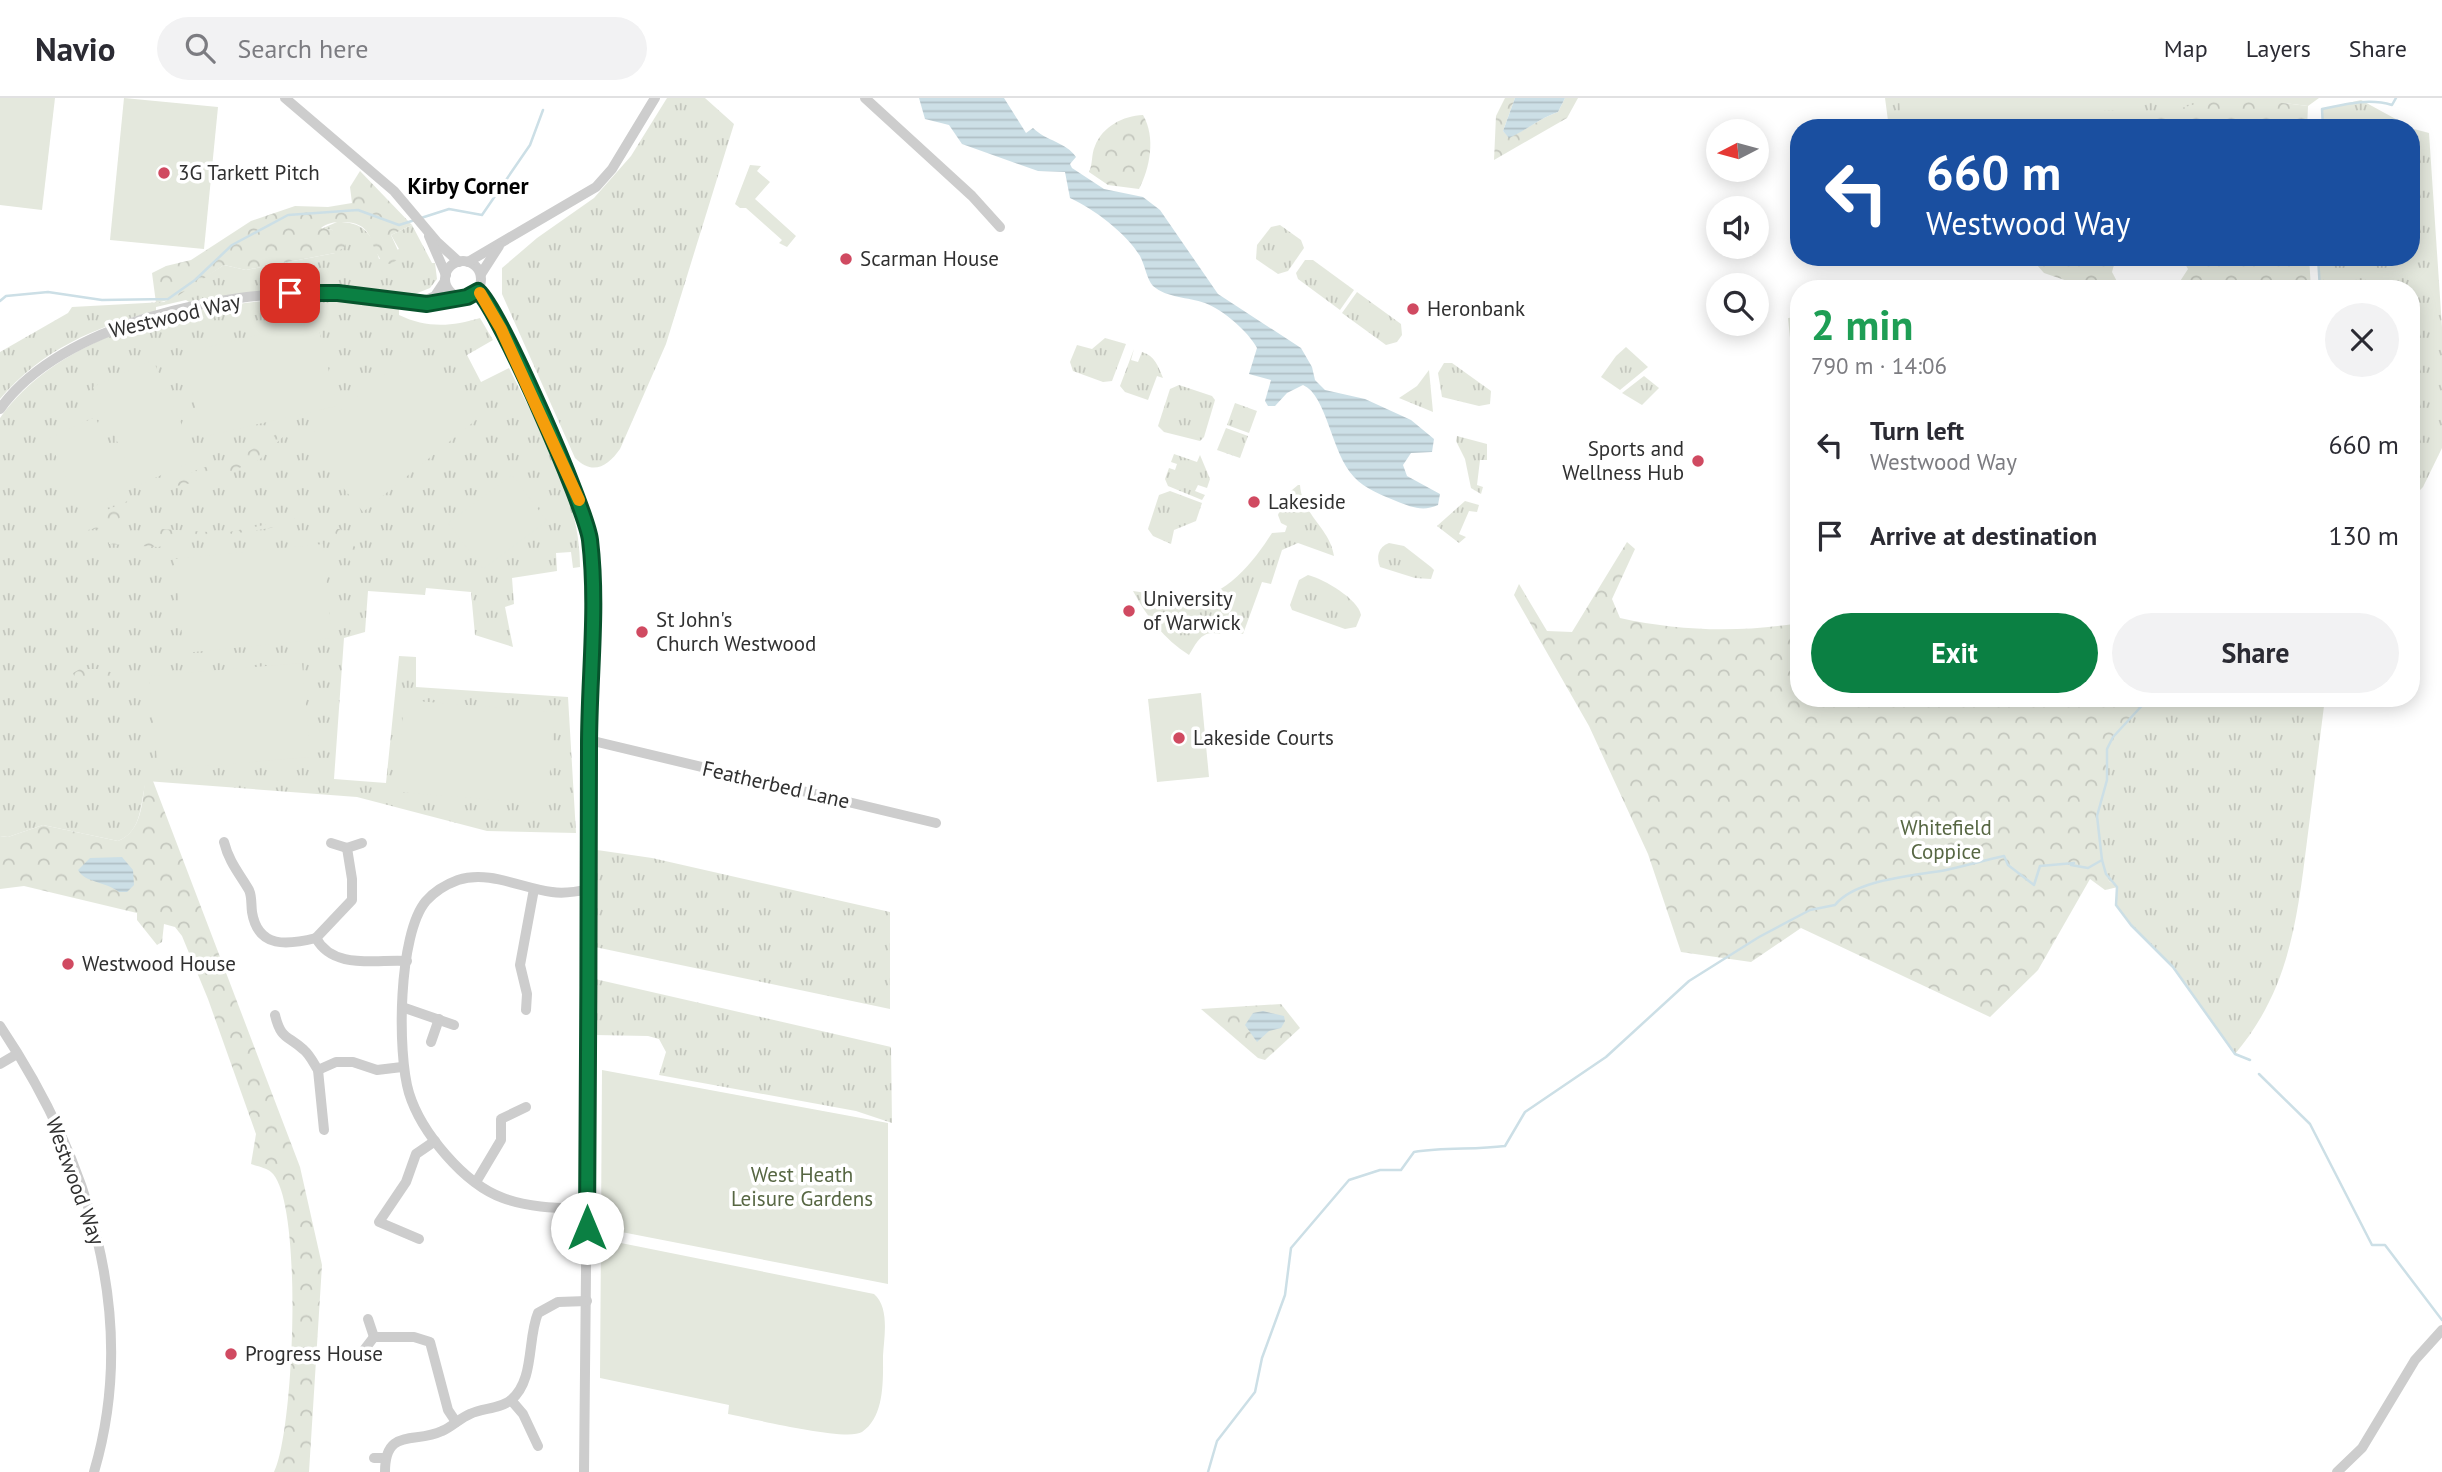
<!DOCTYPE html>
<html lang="en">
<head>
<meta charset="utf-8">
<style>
	:root { --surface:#fff; --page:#f2f2f3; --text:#2b2b33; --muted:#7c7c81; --line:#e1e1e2; --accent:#0b8043 }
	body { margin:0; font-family:"PT Sans",sans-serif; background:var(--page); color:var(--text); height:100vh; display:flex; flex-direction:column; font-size:26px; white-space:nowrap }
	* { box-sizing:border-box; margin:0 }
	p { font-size:23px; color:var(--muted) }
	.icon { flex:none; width:38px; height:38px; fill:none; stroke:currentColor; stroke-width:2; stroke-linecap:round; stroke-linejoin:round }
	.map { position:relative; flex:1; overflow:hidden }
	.details { position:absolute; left:1790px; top:182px; width:630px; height:427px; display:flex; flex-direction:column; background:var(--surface); border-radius:28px; box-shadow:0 4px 18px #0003 }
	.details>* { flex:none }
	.banner { position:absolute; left:1790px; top:21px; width:630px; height:147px; border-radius:28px; box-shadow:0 4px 18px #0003; background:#1a4fa0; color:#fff; overflow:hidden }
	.needle { width:46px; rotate:264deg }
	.tools { position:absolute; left:1706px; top:21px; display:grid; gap:14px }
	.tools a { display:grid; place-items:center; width:63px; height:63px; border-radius:50%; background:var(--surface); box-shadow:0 4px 18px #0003; font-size:35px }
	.pin { position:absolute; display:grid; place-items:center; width:60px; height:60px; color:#fff; margin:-30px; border-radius:14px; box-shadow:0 4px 10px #0006 }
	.me { position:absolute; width:77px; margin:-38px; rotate:0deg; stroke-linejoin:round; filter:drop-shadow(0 0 5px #0008) }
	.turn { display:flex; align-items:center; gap:24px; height:147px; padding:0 21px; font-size:32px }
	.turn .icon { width:91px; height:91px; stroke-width:2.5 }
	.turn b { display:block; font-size:49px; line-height:60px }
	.round { display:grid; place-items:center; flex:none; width:74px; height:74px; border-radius:37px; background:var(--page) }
	.headline { display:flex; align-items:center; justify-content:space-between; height:119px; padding:0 21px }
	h1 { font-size:42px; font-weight:800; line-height:52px; color:#1e9e55 }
	.cta { display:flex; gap:14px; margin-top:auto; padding:14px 21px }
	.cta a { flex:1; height:80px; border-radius:42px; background:var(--accent); color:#fff; font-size:28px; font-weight:800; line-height:80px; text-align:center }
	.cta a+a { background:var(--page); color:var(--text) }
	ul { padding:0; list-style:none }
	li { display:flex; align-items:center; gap:21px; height:91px; padding:0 21px }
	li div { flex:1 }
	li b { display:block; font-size:26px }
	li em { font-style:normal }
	header { display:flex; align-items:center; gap:42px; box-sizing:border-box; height:98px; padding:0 35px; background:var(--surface); border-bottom:2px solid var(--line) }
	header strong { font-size:33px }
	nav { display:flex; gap:38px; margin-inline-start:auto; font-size:24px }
	.search { width:490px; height:63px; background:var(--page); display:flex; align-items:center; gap:18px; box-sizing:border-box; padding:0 24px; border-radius:38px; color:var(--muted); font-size:26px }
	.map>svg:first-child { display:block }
	.grass { fill:url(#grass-tufts) }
	.forest { fill:url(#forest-crowns) }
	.green { fill:#e4e8dd }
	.water { fill:url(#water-rules) }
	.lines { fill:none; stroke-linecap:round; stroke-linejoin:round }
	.stream { stroke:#ccdfe6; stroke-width:2.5 }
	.minor { stroke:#cdcdcd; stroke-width:10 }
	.route-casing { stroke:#07532c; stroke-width:18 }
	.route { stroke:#0b8043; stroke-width:12 }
	.slow { stroke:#f59e0b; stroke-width:12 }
	.poi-dot { fill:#d04a61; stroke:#fff; stroke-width:2.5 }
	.labels { text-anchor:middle; stroke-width:7; stroke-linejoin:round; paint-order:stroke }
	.poi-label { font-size:21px; fill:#303030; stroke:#fff; text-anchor:start }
	.street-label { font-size:21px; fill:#303030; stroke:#fff }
	.park-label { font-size:21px; fill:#576743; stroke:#fff }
	.neighbourhood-label { font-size:23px; font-weight:bold; fill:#000; stroke:#fff }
</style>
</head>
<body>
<header>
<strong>Navio</strong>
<div class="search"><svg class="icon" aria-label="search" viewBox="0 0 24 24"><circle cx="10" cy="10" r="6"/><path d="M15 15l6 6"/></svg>Search here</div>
<nav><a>Map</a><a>Layers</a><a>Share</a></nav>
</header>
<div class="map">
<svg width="2442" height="1374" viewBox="0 0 2442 1374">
	<defs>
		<pattern id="grass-tufts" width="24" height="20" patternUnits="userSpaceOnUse" patternTransform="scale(1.75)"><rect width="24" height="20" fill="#e4e8dd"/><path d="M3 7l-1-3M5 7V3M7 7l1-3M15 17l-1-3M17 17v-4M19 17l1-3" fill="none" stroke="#c4c7be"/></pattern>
		<pattern id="forest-crowns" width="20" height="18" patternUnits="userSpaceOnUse" patternTransform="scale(1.75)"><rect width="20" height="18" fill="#e4e8dd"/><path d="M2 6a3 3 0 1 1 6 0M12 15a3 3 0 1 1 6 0" fill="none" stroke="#c4c7be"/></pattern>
		<pattern id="water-rules" width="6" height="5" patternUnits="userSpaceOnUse" patternTransform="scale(1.75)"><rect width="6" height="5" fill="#ccdfe6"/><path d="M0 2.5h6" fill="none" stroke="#b0c0c6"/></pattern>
	</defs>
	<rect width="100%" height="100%" fill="#fff"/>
	<g class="grass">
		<path d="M 667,0 L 705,0 L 734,26 L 666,246 L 620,351 C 608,368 593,378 575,360 L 502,196 L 502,170 L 537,140 L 594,100 L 631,58 Z"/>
		<polygon points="1885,0 2319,0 2308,8 2283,5 2137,23 2138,30 1889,30"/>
		<polygon points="2361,2 2414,31 2429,35 2442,229 2442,350 2423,389 2412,400 2412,191 2320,191 2318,159 2412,159 2412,30 2323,30 2322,11"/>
		<path d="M 337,124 C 364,124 372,135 379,161 L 399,151 L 391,137 L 412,127 L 432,165 L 435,165 L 437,181 L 430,190 L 415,196 L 398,198 L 351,190 L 307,188 L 189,204 L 186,202 L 156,209 L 156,213 C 94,229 42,252 0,301 L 0,254 L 68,215 L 72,209 L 164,204 L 224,167 L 246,172 L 335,155 L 333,132 L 321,131 Z"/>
		<polygon points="1280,127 1301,142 1304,150 1288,173 1278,176 1256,161 1257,147 1271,129"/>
		<polygon points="1305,162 1313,162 1354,192 1340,212 1298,181 1296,175"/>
		<polygon points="1357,194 1401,226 1402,237 1397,244 1386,247 1342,215"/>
		<path d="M 323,199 L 399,210 L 399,217 C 426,230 451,229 480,220 L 493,242 L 467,257 L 481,284 L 509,270 C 540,333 580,396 580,469 L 573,470 L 571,454 L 556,455 L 557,473 L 512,480 L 514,506 L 505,509 L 513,549 L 475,537 L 471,494 L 426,490 L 425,497 L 368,493 L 365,534 L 344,540 L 334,681 L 386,685 L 399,558 L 416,559 L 416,589 L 568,599 L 576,735 L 487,733 L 357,699 L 146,683 C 140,705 143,733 118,743 L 43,727 L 8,739 L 0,738 L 0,320 C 68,225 214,203 323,199 Z"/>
		<polygon points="1105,240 1126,246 1112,283 1103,284 1073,273 1070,264 1077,247 1092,251"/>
		<polygon points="1626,249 1648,269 1620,292 1601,279 1616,258"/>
		<path d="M 1134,251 L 1131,262 L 1138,264 L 1142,254 C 1155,258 1158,268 1163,280 L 1157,278 L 1148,302 L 1125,294 L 1120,288 Z"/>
		<polygon points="1444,265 1452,265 1491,293 1490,306 1479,308 1442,299 1438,275"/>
		<polygon points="1429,272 1433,314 1399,300 1417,288"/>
		<polygon points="1644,278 1659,290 1642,307 1622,295"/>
		<polygon points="1179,287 1212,298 1215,302 1204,339 1200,343 1164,334 1158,328 1170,291"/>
		<polygon points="1235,305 1257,313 1249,335 1227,327"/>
		<polygon points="1226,330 1248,338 1240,360 1217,352"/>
		<polygon points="1457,338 1487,346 1487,362 1480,362 1477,387 1483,389 1481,396 1471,390 1465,361 1456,343"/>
		<polygon points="1174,356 1197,364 1200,357 1210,381 1207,390 1198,387 1195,393 1205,397 1202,402 1168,388 1165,381 1169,370 1175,372 1177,366 1171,364"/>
		<path d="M 1298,387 L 1300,387 C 1302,417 1330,430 1334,458 L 1298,445 L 1282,452 L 1271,486 L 1262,484 L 1243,536 L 1222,529 L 1220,536 C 1202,531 1197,544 1189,557 C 1164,541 1147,519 1133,493 C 1151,495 1170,501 1188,501 C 1225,501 1254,463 1272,435 L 1285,434 L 1287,428 L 1281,425 L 1278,417 L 1286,397 Z"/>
		<polygon points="1170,393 1202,405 1196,423 1174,432 1171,446 1153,438 1148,431 1159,397"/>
		<polygon points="1465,403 1479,407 1477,414 1469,413 1459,436 1466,439 1459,445 1437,428"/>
		<path d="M 1389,445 L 1404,448 L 1431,469 L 1434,472 L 1431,481 L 1415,480 L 1380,469 C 1376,459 1378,449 1389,445 Z"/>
		<path d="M 1308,477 C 1324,481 1358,501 1361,517 L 1356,529 L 1345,531 L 1292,512 L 1290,507 L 1299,482 Z"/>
		<path d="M 2149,600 L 2325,600 C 2319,648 2313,696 2307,743 C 2297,823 2289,892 2235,956 L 2173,869 L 2131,827 L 2116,807 L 2118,789 L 2109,783 L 2102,762 L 2097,718 L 2107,682 L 2107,651 L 2113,639 Z"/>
		<polygon points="597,752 652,760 890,814 890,911 595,849"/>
		<polygon points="595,881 891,949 892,1025 856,1013 659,977 666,954 659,941 648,938 595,937"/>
	</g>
	<g class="forest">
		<path d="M 1505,0 L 1515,0 L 1503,33 L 1509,39 C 1527,32 1540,20 1558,14 L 1565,0 L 1578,0 L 1567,20 L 1494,62 L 1496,18 Z"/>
		<polygon points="2206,3 2283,5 2308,8 2307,30 2138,30 2136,23"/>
		<path d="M 1143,17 C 1156,39 1150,70 1139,91 L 1108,87 L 1089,74 C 1093,66 1091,57 1095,48 C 1103,28 1123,18 1143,17 Z"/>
		<path d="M 360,73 L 412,127 L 391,137 L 401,159 L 391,166 L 384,165 C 367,149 377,124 342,124 C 334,124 327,125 321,130 L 343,134 L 347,142 L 345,149 L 335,155 L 246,172 L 224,167 L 173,201 L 156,205 L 152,175 L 166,168 L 191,162 L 251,123 L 295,108 L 328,109 L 352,105 L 350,89 Z"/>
		<polygon points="2030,159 2116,159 2112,174 2121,191 2091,191 2044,175"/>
		<polygon points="2181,159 2309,159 2311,191 2175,191 2188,171"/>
		<polygon points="288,329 288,334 259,362 211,381 167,390 194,373 246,355"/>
		<polygon points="130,402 134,402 136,410 105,429 71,435 69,431 69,428"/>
		<polygon points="308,418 309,422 303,425 231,436 229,434"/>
		<path d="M 161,431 L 208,434 L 207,439 L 158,449 L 109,446 L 109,442 C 126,436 146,440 161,431 Z"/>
		<polygon points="337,431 341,431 362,458 360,466 353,466 341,454 335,434"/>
		<path d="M 1627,444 L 1635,451 L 1612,501 L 1620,520 C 1678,533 1740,535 1799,525 L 1799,600 L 2149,600 L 2113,639 L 2107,651 L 2107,682 L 2097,718 L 2102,762 L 2109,783 L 2118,789 L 2105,792 L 2090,781 L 2038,872 L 1990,919 L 1801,830 L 1751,864 L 1681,854 L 1648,756 L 1589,628 L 1514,497 L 1519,486 L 1547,533 L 1572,534 Z"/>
		<polygon points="80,571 104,571 112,575 110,581 77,585 73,575"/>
		<path d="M 145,683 L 153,683 L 300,1069 L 322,1167 L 309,1374 L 274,1374 C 294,1336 304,1101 271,1074 C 267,1070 256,1068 251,1066 L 256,1036 L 208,901 L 182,838 L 175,829 L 164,826 L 162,844 L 157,847 L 137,822 L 137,815 L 24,788 L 0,791 L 0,738 L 8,739 L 43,727 L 118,743 C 142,733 142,705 145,683 Z"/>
		<polygon points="1281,906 1300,930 1265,962 1258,960 1201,911"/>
	</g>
	<g class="green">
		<polygon points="0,0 55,0 42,112 0,107"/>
		<polygon points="124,0 218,9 204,151 110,142"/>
		<polygon points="1899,0 1998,0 2001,30 1902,30"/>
		<polygon points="2017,0 2117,0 2118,12 2018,17"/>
		<polygon points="750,67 761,68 757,73 770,84 755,101 796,138 787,149 779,145 782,142 746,110 740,110 735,106"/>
		<polygon points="1799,219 1799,270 1793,270 1788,220"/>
		<polygon points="317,223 337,308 202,339 183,255"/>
		<polygon points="417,250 476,322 363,414 304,342"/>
		<polygon points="153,262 197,361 137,388 93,289"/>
		<polygon points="95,319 130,390 82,413 48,341"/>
		<polygon points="512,377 547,423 483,471 448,425"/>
		<polygon points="323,446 332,540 184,555 174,461"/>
		<polygon points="302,565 311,659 158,672 149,578"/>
		<polygon points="1201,595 1209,679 1157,684 1148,601"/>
		<polygon points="404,602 555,614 547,706 397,694"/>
		<polygon points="602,972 888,1025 888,1186 601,1130"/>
		<path d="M 601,1141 L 874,1196 C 890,1210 884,1239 883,1258 C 883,1281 885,1319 862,1334 C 846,1344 750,1320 728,1316 L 729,1307 L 600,1280 Z"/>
	</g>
	<g class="water">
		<path d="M 919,0 L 1004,0 L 1026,35 L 1033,30 C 1046,43 1066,44 1076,59 L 1070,66 L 1072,70 L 1104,91 L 1143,99 L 1160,112 L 1218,196 L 1301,250 L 1312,269 L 1315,282 L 1325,292 L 1365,301 L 1411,322 L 1434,341 L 1432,354 L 1411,355 L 1403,367 L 1407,378 L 1440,396 L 1438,407 C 1423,414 1411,409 1396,403 C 1382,397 1365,391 1354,379 C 1331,355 1327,297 1303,287 L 1287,295 L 1275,308 L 1268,308 L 1265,303 L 1271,282 L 1249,276 L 1257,250 C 1248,233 1223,212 1205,205 C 1188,199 1167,200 1153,188 C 1147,182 1145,167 1140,158 C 1126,135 1094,111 1070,100 L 1065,74 L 1038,73 L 962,46 L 949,27 L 925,21 Z"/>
		<path d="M 1515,0 L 1565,0 L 1558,14 C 1540,20 1527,32 1509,40 L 1503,33 Z"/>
		<path d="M 122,759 L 133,772 L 134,787 L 127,794 L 119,794 C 105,783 85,785 78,772 L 90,760 Z"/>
		<polygon points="1263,913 1284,918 1285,923 1281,930 1269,933 1257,944 1245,927 1253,915"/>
	</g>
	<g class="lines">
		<g class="stream">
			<path d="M 2323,30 L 2322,11 C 2346,6 2369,0 2392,7 L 2396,0"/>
			<polyline points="421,120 449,111 482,117 530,47 543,12"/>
			<polyline points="2318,159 2320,191"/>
			<polyline points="0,203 6,198 48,194 102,202 168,201 195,182 232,147 288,117 358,112 399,127 415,122"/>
			<polyline points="2102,762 2106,776 2117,789 2116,807 2131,827 2173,869 2235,956 2250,962"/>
			<polyline points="2259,976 2310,1026 2372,1147 2385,1147 2442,1222"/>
			<path d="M 1208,1374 L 1217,1343 L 1255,1294 L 1262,1260 L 1285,1197 L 1291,1150 L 1349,1082 L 1380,1072 L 1401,1072 L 1414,1054 C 1445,1049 1474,1052 1505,1048 L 1525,1014 L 1606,959 L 1689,883 L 1759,839 L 1810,812 L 1835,807 C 1856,781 1914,778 1946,772 C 1965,768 1985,762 2004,758 L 2008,767 L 2034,787 L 2040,768 L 2074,765 L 2071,767 L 2088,770 L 2102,762 L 2097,718 L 2107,682 L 2107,651 L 2113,639 L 2149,600"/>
		</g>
		<g class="minor">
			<polyline points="285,0 394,93 437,144 459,164"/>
			<polyline points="865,0 972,98 1000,129"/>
			<polyline points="429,138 446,177"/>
			<circle cx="463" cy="181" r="18"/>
			<polyline points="468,164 596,89 612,71 655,0"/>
			<polyline points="481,176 499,148"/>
			<polyline points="478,193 484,198 501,231 572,384 590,439 593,470 584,1374"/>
			<polyline points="421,204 435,198 445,183"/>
			<path d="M 0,311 C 61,225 226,192 326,195 C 372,197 414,213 458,199"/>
			<polyline points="589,642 936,725"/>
			<path d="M 224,744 C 229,764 239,775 249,792 C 252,798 251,806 252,814 C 258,851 288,847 316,840 C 333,872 376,861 407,863"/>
			<polyline points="331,745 347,750 362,745"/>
			<polyline points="316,840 352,802 352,781 347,750"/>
			<polyline points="402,909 454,927"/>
			<polyline points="526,912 527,896 520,867 534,791"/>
			<path d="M 275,917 C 281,942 288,937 304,952 C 310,957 314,966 318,972 L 336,964 L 353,964 L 377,972 L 402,969"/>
			<path d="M 0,928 C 88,1059 140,1218 94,1374"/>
			<polyline points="431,944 439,921"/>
			<polyline points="0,966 17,956"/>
			<polyline points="318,972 324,1032"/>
			<polyline points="476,1084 501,1042 501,1021 526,1009"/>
			<path d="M 587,1111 C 558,1110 530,1110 503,1100 C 464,1086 421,1034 409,995 C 397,955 398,836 426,803 C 434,794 447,786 458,782 C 489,772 521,790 552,794 C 564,796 576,794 589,791"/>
			<polyline points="419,1141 379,1124 406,1084 416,1056 435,1043"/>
			<polyline points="368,1221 374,1239 414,1239 430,1244 448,1312 456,1324"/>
			<polyline points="364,1252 374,1239"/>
			<polyline points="511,1302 523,1316 538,1348"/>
			<polyline points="374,1360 385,1360"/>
			<path d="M 385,1374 C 385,1329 415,1346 442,1333 C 452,1329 460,1320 470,1316 C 482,1310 500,1311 511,1302 C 535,1282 527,1241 538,1215 L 558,1204 L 587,1203"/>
			<polyline points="2337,1374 2362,1350 2415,1262 2442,1232"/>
		</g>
	</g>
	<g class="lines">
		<g class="route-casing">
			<path id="route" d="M 290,195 L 338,195 L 427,206 L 467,199 L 478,193 C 499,211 586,410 590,442 C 598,510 589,580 589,648 C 589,809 588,969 587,1130"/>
		</g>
		<use href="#route" class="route"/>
		<polyline class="slow" points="480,195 501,231 579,402"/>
	</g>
	<g class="poi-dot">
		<circle cx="164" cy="75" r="7"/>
		<circle cx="846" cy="161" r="7"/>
		<circle cx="1413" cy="211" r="7"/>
		<circle cx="1698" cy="363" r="7"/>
		<circle cx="1254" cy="404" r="7"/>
		<circle cx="1129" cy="513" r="7"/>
		<circle cx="642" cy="534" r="7"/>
		<circle cx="1179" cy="640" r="7"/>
		<circle cx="68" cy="866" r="7"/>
		<circle cx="231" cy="1256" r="7"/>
	</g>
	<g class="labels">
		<g class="poi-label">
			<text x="178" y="82">3G Tarkett Pitch</text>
			<text x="860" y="168">Scarman House</text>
			<text x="1427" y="218">Heronbank</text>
			<text x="1684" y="358" text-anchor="end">Sports and<tspan x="1684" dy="24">Wellness Hub</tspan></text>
			<text x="1268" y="411">Lakeside</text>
			<text x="1143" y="508">University<tspan x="1143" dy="24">of Warwick</tspan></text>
			<text x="656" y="529">St John's<tspan x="656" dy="24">Church Westwood</tspan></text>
			<text x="1193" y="647">Lakeside Courts</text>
			<text x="82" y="873">Westwood House</text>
			<text x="245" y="1263">Progress House</text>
		</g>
		<g class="street-label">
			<text transform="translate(175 218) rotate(-13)" y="7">Westwood Way</text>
			<text transform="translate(776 687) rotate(13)" y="7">Featherbed Lane</text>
			<text transform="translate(75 1083) rotate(70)" y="7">Westwood Way</text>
		</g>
		<g class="park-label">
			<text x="1946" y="737">Whitefield<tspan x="1946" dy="24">Coppice</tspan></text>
			<text x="802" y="1084">West Heath<tspan x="802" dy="24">Leisure Gardens</tspan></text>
		</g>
		<g class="neighbourhood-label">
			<text x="468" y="96">Kirby Corner</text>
		</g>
	</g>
</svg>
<div class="tools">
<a><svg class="needle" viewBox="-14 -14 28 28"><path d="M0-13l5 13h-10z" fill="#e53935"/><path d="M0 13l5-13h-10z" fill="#7c7c81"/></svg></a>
<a><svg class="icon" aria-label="sound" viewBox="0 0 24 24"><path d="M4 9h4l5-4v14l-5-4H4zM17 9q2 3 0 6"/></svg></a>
<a><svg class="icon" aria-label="search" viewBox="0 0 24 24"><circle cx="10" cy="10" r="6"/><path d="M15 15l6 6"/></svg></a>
</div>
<div class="pin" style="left:290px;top:195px;background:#d93025"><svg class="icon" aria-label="arrive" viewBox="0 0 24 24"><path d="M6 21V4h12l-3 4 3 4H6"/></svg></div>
<svg class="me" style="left:587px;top:1130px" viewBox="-20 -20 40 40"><circle r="19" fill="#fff"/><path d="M0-13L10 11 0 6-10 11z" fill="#0b8043"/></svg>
<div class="banner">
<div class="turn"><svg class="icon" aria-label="left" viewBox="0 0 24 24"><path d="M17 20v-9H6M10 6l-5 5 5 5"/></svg><div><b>660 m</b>Westwood Way</div></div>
</div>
<section class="details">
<div class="headline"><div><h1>2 min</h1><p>790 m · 14:06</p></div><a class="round"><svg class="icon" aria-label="close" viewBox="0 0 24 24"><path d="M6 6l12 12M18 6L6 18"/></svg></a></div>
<ul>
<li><svg class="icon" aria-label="left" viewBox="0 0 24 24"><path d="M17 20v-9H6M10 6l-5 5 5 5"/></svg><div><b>Turn left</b><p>Westwood Way</p></div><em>660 m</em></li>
<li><svg class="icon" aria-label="arrive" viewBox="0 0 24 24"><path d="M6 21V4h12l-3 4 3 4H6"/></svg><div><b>Arrive at destination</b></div><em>130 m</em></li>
</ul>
<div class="cta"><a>Exit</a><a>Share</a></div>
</section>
</div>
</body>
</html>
